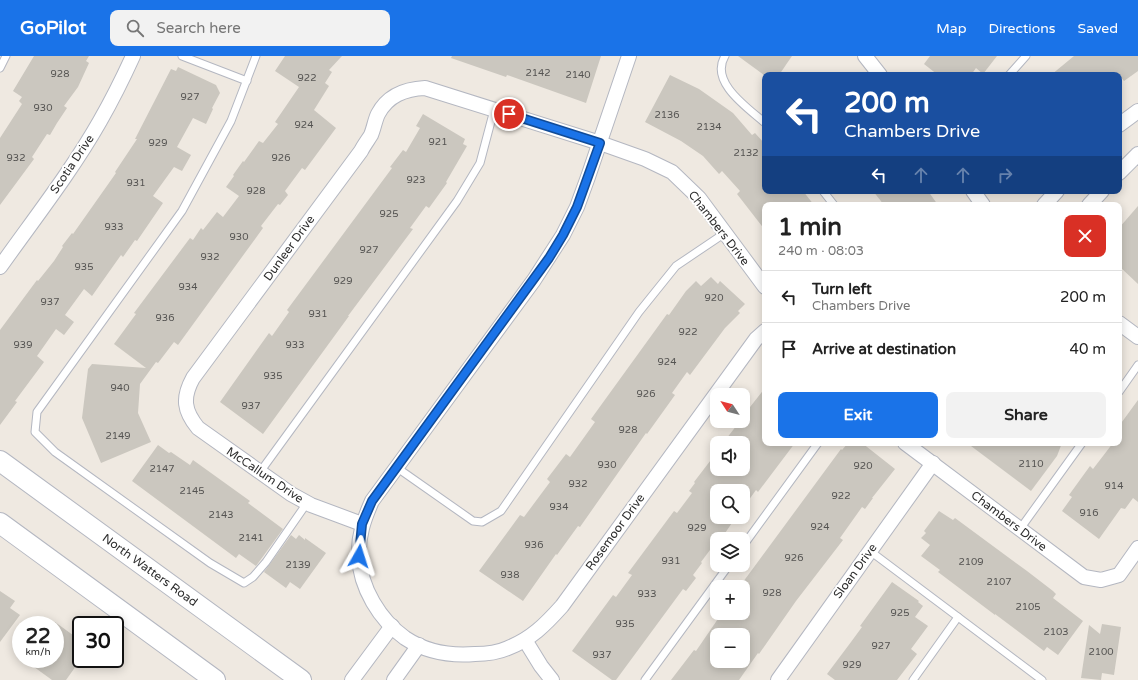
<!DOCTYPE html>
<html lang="en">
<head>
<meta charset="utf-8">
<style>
	:root { --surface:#fff; --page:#f2f2f2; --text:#222; --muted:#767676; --line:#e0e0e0; --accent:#1a73e8 }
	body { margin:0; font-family:"Varela Round",sans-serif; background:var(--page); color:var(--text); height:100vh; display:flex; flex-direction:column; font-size:15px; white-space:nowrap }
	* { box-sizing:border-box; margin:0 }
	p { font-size:13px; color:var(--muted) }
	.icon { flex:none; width:22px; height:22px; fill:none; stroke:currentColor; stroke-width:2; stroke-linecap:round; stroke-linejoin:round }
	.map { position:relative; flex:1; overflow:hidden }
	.drawer { position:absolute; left:762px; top:146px; width:360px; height:244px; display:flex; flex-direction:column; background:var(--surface); border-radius:8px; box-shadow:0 2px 10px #0003 }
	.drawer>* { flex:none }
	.hud { position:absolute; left:762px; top:16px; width:360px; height:122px; border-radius:8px; box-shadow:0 2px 10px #0003; background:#1a4fa0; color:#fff; overflow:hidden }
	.needle { width:26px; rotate:306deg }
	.controls { position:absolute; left:710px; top:332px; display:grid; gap:8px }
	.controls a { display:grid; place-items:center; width:40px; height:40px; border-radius:8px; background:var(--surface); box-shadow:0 2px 10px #0003; font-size:20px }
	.speed { position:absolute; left:12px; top:560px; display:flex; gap:8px; font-size:20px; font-weight:700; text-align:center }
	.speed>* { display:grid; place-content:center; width:52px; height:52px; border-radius:50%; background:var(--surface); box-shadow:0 2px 10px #0003; line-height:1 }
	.speed small { font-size:10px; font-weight:400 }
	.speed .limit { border:2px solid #111; border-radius:6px; background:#fff; color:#111 }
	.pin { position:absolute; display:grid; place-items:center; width:34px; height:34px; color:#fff; margin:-17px; border:2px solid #fff; border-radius:50%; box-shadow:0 1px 4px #0007 }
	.me { position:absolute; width:44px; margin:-22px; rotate:6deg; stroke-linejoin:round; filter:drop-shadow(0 0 3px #0008) }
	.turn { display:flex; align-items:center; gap:14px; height:84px; padding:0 16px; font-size:18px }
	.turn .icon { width:52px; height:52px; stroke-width:2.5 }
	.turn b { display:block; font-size:28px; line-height:34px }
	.lanes { display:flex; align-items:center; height:38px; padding:0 16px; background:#0003; justify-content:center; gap:20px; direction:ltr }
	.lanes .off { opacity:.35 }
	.round { display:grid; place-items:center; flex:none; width:42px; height:42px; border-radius:8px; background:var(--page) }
	.headline { display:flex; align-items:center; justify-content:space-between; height:68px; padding:0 16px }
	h1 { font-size:24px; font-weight:700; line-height:30px }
	.action { display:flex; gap:8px; margin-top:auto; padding:8px 16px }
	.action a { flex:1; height:46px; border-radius:8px; background:var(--accent); color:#fff; font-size:16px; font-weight:700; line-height:46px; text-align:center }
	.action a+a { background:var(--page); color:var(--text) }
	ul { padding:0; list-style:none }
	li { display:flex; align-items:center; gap:12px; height:52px; padding:0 16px; border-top:1px solid var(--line) }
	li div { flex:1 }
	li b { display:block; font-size:15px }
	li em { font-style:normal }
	header { display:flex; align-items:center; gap:24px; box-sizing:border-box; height:56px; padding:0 20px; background:var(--accent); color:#fff }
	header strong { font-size:19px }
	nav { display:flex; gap:22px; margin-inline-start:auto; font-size:14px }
	.search { width:280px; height:36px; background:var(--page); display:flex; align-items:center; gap:10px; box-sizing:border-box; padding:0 14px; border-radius:8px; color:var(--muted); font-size:15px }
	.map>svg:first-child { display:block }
	.building { fill:#cbc7bf; fill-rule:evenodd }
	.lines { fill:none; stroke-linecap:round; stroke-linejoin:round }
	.lane-casing { stroke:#b4b7c1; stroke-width:9 }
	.street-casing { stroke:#b4b7c1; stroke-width:16 }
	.secondary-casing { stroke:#b4b7c1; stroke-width:22 }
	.lane { stroke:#fff; stroke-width:7 }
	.street { stroke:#fff; stroke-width:14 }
	.secondary { stroke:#fff; stroke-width:20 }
	.route-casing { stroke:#114b97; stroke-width:10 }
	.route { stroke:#1a73e8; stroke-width:7 }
	.labels { text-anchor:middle; stroke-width:4; stroke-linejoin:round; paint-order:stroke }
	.number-label { font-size:10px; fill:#555452 }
	.street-label { font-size:12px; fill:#2e2e2e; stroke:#fff }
</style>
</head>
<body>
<header>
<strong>GoPilot</strong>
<div class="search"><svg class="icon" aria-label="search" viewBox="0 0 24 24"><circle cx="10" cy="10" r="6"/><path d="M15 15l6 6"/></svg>Search here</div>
<nav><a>Map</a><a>Directions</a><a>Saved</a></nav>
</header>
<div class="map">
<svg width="1138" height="624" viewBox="0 0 1138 624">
	<rect width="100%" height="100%" fill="#efe9e1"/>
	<g class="building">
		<polygon points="34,0 89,0 86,5 89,7 78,31 64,50 67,52 57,67 50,79 47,78 32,101 34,103 0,149 0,82 22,48 19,45 22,41 13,35"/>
		<polygon points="285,0 342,0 329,14 332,16 325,27 329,30 314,54 336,72 305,114 302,112 285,135 288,139 280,149 278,148 261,170 263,172 178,289 174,286 158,307 156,306 140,328 138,357 151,386 101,407 82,362 88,313 92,308 146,312 114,288 136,258 134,257 190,182 193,184 201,172 203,174 217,156 223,161 239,140 226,131 234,120 233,119 243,105 244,106 259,85 263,87 278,68 275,66 299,31 275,15"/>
		<polygon points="452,0 601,0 586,47 507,19 506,21 451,2"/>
		<polygon points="738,0 792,0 779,19 764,19"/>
		<polygon points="930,0 997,0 983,18 976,12 971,19 938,19 924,8"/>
		<polygon points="1074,0 1138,0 1138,15 1124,25 1119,19 1051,19"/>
		<polygon points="178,11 216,29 220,37 212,52 213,53 206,68 193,62 177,91 191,99 182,115 174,111 153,140 163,147 137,185 135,184 123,201 121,199 92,240 84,233 65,259 74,266 64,279 56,273 37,300 44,306 15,345 17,346 0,369 0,274 37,224 38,225 54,205 63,191 62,190 72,177 73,178 116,117 115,116 137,83 135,83 171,13 176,15"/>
		<polygon points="670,19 699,33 733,57 752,79 755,77 765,88 765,135 803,135 814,149 765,149 765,174 737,138 740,135 722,115 719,118 703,100 681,85 645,66"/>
		<polygon points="423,58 465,83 463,88 467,90 446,126 447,127 429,152 426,150 410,172 413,173 348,260 349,260 263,378 220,346 269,277 272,280 289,256 287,254 392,112 390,111 403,94 406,96 420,72 416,70"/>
		<polygon points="873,135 928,135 938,149 884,149"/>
		<polygon points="1138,150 1138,228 1119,210 1119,172"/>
		<polygon points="711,221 718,228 720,225 745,248 738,255 740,257 725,272 690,319 687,316 672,337 675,339 647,378 646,377 580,471 578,470 557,499 556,498 523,545 479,515 520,459 524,461 550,426 547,423 566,398 570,401 595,366 591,363 667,258 669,259 686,235 696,225 701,230"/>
		<polygon points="765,332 765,387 795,387 758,436 756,434 743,452 743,435 717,435 717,461 736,461 721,483 717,483 717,486 716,486 701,506 702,507 693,519 696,522 686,535 683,533 616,624 612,624 572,595 613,539 616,541 632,519 628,517 674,455 677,457 692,437 689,435 695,427 694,426 717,396 717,413 743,413 743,387 723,387 740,365 743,365 743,360"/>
		<polygon points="1138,344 1138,446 1133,442 1125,453 1121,452 1099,483 1062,455 1072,441 1069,439 1090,410 1093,413 1113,387 1119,387 1119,370"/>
		<path d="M 848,387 L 862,387 L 895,413 L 872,442 L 873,442 L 865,453 L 862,451 L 840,482 L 843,484 L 796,545 L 759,598 L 758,597 L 739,624 L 671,624 L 694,594 L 696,595 L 722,557 L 743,557 L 743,526 L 841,393 L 842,394 ZM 717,579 L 743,579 L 743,605 L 717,605 Z"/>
		<polygon points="967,387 1062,387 1057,400 1031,435"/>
		<polygon points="158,389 169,397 171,396 190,409 193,404 250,445 248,447 283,473 256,510 239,498 236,502 132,425"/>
		<polygon points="939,455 953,464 955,462 1027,515 1053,535 1056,538 1053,542 1083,565 1058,599 1047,591 1044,595 995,558 995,559 938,516 940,514 921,500 930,489 921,482 926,477 924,475"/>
		<polygon points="291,479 296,483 299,479 305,484 305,482 326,497 300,533 290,526 286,532 264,516"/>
		<polygon points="892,526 919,545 918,546 923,550 915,561 928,570 911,593 917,598 897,624 835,624 827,618 851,586 862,571 860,570"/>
		<polygon points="0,535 15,545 10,552 20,559 0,586"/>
		<polygon points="55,566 81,585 81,603 66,624 52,624 23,603 55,603"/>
		<polygon points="1102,568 1121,571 1114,619 1102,617 1101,624 1081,622 1089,569 1100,578"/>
	</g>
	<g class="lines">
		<g class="lane-casing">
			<g id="lane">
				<polyline points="182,0 247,25"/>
				<polyline points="256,0 231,65 182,155 37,356 35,376 55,396 210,507 244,527 253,521 266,506 307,447"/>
				<path d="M 725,0 C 709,26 748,52 765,67"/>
				<polyline points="0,12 6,0"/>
				<polyline points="1009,19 1026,0"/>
				<polyline points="823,135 834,149"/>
				<polyline points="1119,336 1138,309"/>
				<polyline points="396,411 473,465 482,466 501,455 639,256 676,210 725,177"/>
				<polyline points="260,416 457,145 480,107 494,54"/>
				<polyline points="1020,473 1082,387"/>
				<polyline points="743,490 818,387"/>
				<polyline points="870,495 1042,624"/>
				<polyline points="645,624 729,509"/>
				<polyline points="913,624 958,561"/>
			</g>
		</g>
		<g class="street-casing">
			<g id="street">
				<path d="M 629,0 L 588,121 L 577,151 L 563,179 L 534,224 L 372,445 C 364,463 358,480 359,500 C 360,532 380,564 405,582 C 426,596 451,600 475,598 C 486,598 497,597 508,592 C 531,583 545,569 562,550 L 756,283 L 765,275"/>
				<polyline points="865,0 880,19"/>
				<polyline points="1119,69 1138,55"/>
				<polyline points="1119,117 1138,98"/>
				<polyline points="973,135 983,149"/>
				<polyline points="1044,149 1057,135"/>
				<polyline points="1089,149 1102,135"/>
				<path d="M 0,211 C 34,163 71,116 100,65 C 112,44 123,22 133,0"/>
				<polyline points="1119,267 1138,281"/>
				<polyline points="905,387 1084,521 1101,524 1119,519 1138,492"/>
				<path d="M 362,468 L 311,449 L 291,438 L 198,372 C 184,355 182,342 193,322 L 361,95 C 364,89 368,84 371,79 C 374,72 375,64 378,58 C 388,39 405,33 425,32 L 600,87 L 645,103 L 672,116 L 699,142 L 765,231"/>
				<polyline points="525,584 541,610 552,624"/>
				<polyline points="352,624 392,570"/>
				<polyline points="394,624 419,589"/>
				<polyline points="778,624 933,407"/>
			</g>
		</g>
		<g class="secondary-casing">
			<g id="secondary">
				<polyline points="0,405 301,624"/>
				<polyline points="0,467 215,624"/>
			</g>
		</g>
		<use href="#lane" class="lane"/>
		<use href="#street" class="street"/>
		<use href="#secondary" class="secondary"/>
	</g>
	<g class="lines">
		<g class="route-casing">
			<polyline id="route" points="359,500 362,468 372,445 549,202 563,179 577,151 600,87 509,58"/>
		</g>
		<use href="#route" class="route"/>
	</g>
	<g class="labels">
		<g class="number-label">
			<text x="538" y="20">2142</text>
			<text x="60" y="21">928</text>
			<text x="578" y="22">2140</text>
			<text x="307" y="25">922</text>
			<text x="190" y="44">927</text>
			<text x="43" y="55">930</text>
			<text x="667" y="62">2136</text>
			<text x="304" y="72">924</text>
			<text x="709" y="74">2134</text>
			<text x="438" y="89">921</text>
			<text x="158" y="90">929</text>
			<text x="746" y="100">2132</text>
			<text x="16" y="105">932</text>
			<text x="281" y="105">926</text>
			<text x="416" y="127">923</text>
			<text x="136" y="130">931</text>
			<text x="256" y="138">928</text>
			<text x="389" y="161">925</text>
			<text x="114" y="174">933</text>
			<text x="239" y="184">930</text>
			<text x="369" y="197">927</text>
			<text x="210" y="204">932</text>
			<text x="84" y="214">935</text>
			<text x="343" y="228">929</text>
			<text x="188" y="234">934</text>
			<text x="714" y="245">920</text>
			<text x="50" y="249">937</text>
			<text x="318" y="261">931</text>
			<text x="165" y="265">936</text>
			<text x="688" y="279">922</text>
			<text x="23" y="292">939</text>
			<text x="295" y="292">933</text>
			<text x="667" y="309">924</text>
			<text x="273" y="323">935</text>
			<text x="120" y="335">940</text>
			<text x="646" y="341">926</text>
			<text x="251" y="353">937</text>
			<text x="628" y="377">928</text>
			<text x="118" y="383">2149</text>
			<text x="1031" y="411">2110</text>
			<text x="607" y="412">930</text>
			<text x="863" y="413">920</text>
			<text x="162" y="416">2147</text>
			<text x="578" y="431">932</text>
			<text x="1114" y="433">914</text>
			<text x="192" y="438">2145</text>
			<text x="841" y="443">922</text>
			<text x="559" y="454">934</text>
			<text x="1089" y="460">916</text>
			<text x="221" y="462">2143</text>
			<text x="820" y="474">924</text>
			<text x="697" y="475">929</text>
			<text x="251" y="485">2141</text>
			<text x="534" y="492">936</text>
			<text x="794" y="505">926</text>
			<text x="671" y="508">931</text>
			<text x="971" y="509">2109</text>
			<text x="298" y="512">2139</text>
			<text x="510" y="522">938</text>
			<text x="999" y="529">2107</text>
			<text x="772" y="540">928</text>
			<text x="647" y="541">933</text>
			<text x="1028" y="554">2105</text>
			<text x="900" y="560">925</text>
			<text x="625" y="571">935</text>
			<text x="1056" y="579">2103</text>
			<text x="881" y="593">927</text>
			<text x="1101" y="599">2100</text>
			<text x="602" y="602">937</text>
			<text x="852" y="612">929</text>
		</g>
		<g class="street-label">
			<text transform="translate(72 108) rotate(-56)" y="4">Scotia Drive</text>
			<text transform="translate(719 172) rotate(52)" y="4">Chambers Drive</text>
			<text transform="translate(289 192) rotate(-54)" y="4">Dunleer Drive</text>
			<text transform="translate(265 419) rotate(34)" y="4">McCallum Drive</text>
			<text transform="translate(1009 465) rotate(37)" y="4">Chambers Drive</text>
			<text transform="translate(615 476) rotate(-54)" y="4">Rosemoor Drive</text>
			<text transform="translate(150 514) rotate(36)" y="4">North Watters Road</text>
			<text transform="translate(855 515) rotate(-54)" y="4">Sloan Drive</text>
		</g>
	</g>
</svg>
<div class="controls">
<a><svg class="needle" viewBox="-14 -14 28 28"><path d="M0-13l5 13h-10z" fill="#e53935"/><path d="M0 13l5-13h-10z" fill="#767676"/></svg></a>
<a><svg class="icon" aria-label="sound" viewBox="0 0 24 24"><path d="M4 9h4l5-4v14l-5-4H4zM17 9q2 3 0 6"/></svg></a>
<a><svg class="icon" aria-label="search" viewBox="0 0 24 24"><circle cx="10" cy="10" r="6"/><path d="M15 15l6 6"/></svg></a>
<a><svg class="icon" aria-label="layers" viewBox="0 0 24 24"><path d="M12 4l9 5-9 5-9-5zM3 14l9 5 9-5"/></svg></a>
<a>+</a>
<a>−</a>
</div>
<div class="speed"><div>22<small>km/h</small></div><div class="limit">30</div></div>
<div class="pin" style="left:509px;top:58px;background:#d93025"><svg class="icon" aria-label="arrive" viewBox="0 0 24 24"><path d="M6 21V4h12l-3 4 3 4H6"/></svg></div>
<svg class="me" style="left:359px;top:500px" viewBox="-20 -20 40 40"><path d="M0-17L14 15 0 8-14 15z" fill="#1a73e8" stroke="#fff" stroke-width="4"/></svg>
<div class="hud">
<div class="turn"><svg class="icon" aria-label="left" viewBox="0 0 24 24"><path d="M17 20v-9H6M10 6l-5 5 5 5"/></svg><div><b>200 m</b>Chambers Drive</div></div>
<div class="lanes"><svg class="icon" aria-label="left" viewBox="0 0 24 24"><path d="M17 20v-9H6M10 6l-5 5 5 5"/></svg><svg class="icon off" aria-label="ahead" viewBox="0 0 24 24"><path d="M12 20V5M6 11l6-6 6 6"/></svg><svg class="icon off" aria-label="ahead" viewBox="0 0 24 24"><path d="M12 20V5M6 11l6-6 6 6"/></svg><svg class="icon off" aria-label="right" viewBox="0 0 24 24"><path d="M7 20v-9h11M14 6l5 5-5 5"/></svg></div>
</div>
<section class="drawer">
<div class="headline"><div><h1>1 min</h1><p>240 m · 08:03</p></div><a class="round" style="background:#d93025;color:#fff"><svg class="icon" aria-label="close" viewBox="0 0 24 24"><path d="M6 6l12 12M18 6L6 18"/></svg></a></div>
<ul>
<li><svg class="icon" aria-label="left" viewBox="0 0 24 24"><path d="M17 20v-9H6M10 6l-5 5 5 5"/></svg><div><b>Turn left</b><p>Chambers Drive</p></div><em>200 m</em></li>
<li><svg class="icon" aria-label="arrive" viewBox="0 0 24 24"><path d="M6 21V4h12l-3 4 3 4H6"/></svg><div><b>Arrive at destination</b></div><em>40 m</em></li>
</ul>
<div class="action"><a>Exit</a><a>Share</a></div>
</section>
</div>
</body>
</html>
